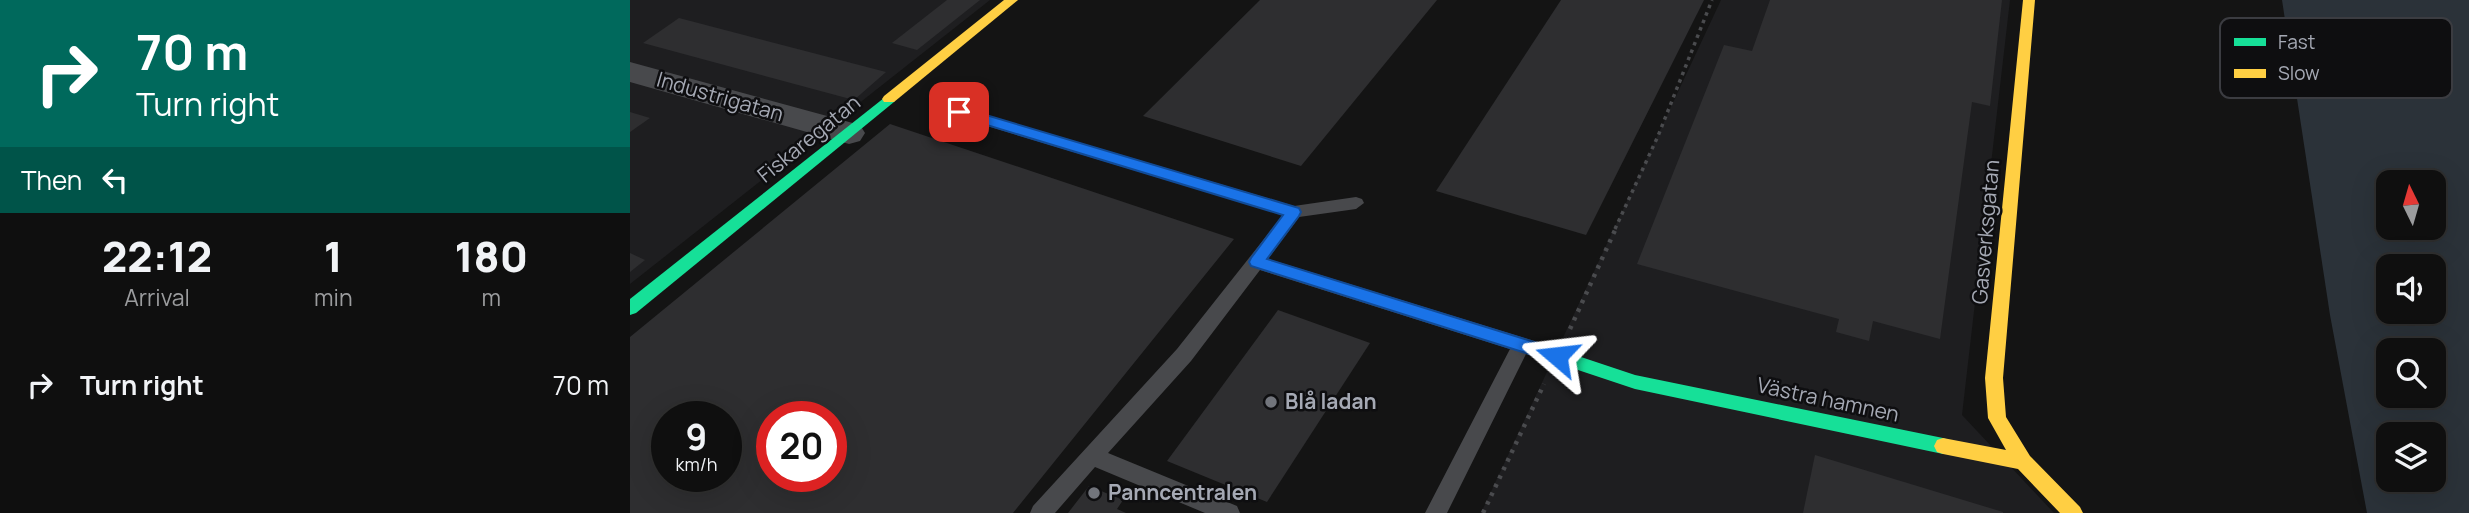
<!DOCTYPE html>
<html lang="en">
<head>
<meta charset="utf-8">
<style>
	:root { --surface:#0f0f0f; --page:#1d1d1d; --text:#f1f3f6; --muted:#9b9c9e; --line:#2f2f2f }
	body { margin:0; font-family:Manrope,sans-serif; background:var(--page); color:var(--text); height:100vh; display:flex; flex-direction:column; font-size:26px; white-space:nowrap }
	* { box-sizing:border-box; margin:0 }
	p { font-size:23px; color:var(--muted) }
	.icon { flex:none; width:38px; height:38px; fill:none; stroke:currentColor; stroke-width:2; stroke-linecap:round; stroke-linejoin:round }
	.map { position:relative; flex:1; overflow:hidden }
	.side { display:flex; flex-direction:column; background:var(--surface); width:630px }
	.side>* { flex:none }
	.guide { background:#00695c; color:#fff; overflow:hidden }
	.needle { width:46px; rotate:355deg }
	.tools { position:absolute; left:1746px; top:170px; display:grid; gap:14px }
	.tools a { display:grid; place-items:center; width:70px; height:70px; border-radius:14px; background:var(--surface); box-shadow:0 7px 28px #0002,0 0 0 2px var(--line); font-size:35px }
	.speed { position:absolute; left:21px; top:401px; display:flex; gap:14px; font-size:35px; font-weight:700; text-align:center }
	.speed>* { display:grid; place-content:center; width:91px; height:91px; border-radius:50%; background:var(--surface); box-shadow:0 7px 28px #0002,0 0 0 2px var(--line); line-height:1 }
	.speed small { font-size:18px; font-weight:400 }
	.speed .limit { border:10px solid #d22; background:#fff; color:#111 }
	.pin { position:absolute; display:grid; place-items:center; width:60px; height:60px; color:#fff; margin:-30px; border-radius:14px; box-shadow:0 4px 10px #0006 }
	.me { position:absolute; width:77px; margin:-38px; rotate:287deg; stroke-linejoin:round; filter:drop-shadow(0 0 5px #0008) }
	.turn { display:flex; align-items:center; gap:24px; height:147px; padding:0 21px; font-size:32px }
	.turn .icon { width:91px; height:91px; stroke-width:2.5 }
	.turn b { display:block; font-size:49px; line-height:60px }
	.then { display:flex; align-items:center; height:66px; padding:0 21px; background:#0003; gap:14px; font-size:26px }
	.eta { display:flex; justify-content:space-evenly; align-items:center; height:119px; text-align:center }
	.eta b { font-size:42px; font-weight:800; line-height:49px }
	ul { padding:0; list-style:none }
	li { display:flex; align-items:center; gap:21px; height:105px; padding:0 21px }
	li div { flex:1 }
	li b { display:block; font-size:26px }
	li em { font-style:normal }
	main { display:flex; flex:1; min-height:0 }
	.map>svg:first-child { display:block }
	.built { fill:#1e1e20 }
	.water { fill:#2b3239; fill-rule:evenodd }
	.building { fill:#2e2e30; fill-rule:evenodd }
	.lines { fill:none; stroke-linecap:round; stroke-linejoin:round }
	.path-far1 { stroke:#4a4b4e; stroke-width:3.5; stroke-dasharray:3.5 4.5; stroke-linecap:butt }
	.path { stroke:#4a4b4e; stroke-width:4.5; stroke-dasharray:3.5 6; stroke-linecap:butt }
	.lane { fill:#48494c; fill-rule:evenodd }
	.street { fill:#48494c; fill-rule:evenodd }
	.fast { fill:#16e098; fill-rule:evenodd }
	.slow { fill:#ffcf43; fill-rule:evenodd }
	.route { fill:#1a73e8; stroke:#114b97; stroke-width:2 }
	.poi-dot { fill:#72757c; stroke:#0e0e10; stroke-width:2.5 }
	.labels { text-anchor:middle; stroke-width:5; stroke-linejoin:round; paint-order:stroke }
	.street-label { font-size:21px; fill:#a5a9b4; stroke:#0e0e10 }
	.poi-label { font-size:21px; font-weight:bold; fill:#a5a9b4; stroke:#0e0e10; text-anchor:start }
	.key { fill:#0e0e10; stroke:#3b3c41; stroke-width:2 }
	.key-label { font-size:19px; fill:#a5a9b4 }
</style>
</head>
<body>
<main>
<section class="side">
<div class="guide">
<div class="turn"><svg class="icon" aria-label="right" viewBox="0 0 24 24"><path d="M7 20v-9h11M14 6l5 5-5 5"/></svg><div><b>70 m</b>Turn right</div></div>
<div class="then">Then<svg class="icon" aria-label="left" viewBox="0 0 24 24"><path d="M17 20v-9H6M10 6l-5 5 5 5"/></svg></div>
</div>
<div class="eta">
<div><b>22:12</b><p>Arrival</p></div>
<div><b>1</b><p>min</p></div>
<div><b>180</b><p>m</p></div>
</div>
<ul>
<li><svg class="icon" aria-label="right" viewBox="0 0 24 24"><path d="M7 20v-9h11M14 6l5 5-5 5"/></svg><div><b>Turn right</b></div><em>70 m</em></li>
</ul>
</section>
<div class="map">
<svg width="1839" height="513" viewBox="0 0 1839 513">
	<rect width="100%" height="100%" fill="#141414"/>
	<g class="built">
		<polygon points="0,0 360,0 0,284"/>
		<polygon points="1091,0 1380,0 1332,415 1424,513 851,513"/>
	</g>
	<path class="water" d="M 1652,0 L 1839,0 L 1839,513 L 1737,513 L 1700,315 ZM 1759,182 L 1804,182 L 1804,228 L 1759,228 ZM 1759,266 L 1804,266 L 1804,312 L 1759,312 ZM 1759,350 L 1804,350 L 1804,396 L 1759,396 ZM 1759,434 L 1804,434 L 1804,480 L 1759,480 Z"/>
	<g class="building">
		<polygon points="317,0 350,0 287,50 262,43"/>
		<polygon points="630,0 807,0 671,166 513,116"/>
		<polygon points="931,0 1074,0 956,235 806,191"/>
		<polygon points="1140,0 1372,0 1360,106 1342,102 1310,339 1243,321 1239,341 1206,332 1209,319 1007,264 1094,45 1122,51"/>
		<polygon points="49,18 256,72 224,100 13,43"/>
		<polygon points="0,112 20,118 0,132"/>
		<path d="M 260,124 L 604,239 L 383,513 L 0,513 L 0,337 ZM 37,416 L 96,416 L 96,476 L 37,476 ZM 142,416 L 201,416 L 201,476 L 142,476 Z"/>
		<polygon points="0,253 15,260 0,272"/>
		<polygon points="648,310 740,343 637,502 537,461"/>
		<polygon points="1185,455 1373,512 1373,513 1173,513"/>
		<polygon points="459,486 493,500 487,509 496,513 438,513"/>
	</g>
	<g class="lines">
		<polyline class="path-far1" points="985,229 1028,136 1082,0"/>
		<g class="path">
			<polyline points="940,329 986,228"/>
			<polyline points="853,513 914,384"/>
		</g>
		<polygon class="lane" points="329,107 664,206 726,197 732,199 734,203 726,209 669,217 638,259 927,348 934,350 936,356 934,362 927,364 896,354 817,513 795,513 880,349 630,270 561,361 478,453 607,506 610,513 575,513 465,467 425,513 400,513 403,506 547,349 653,215 324,116 321,112 324,108"/>
		<polygon class="street" points="0,62 230,125 235,133 230,141 219,144 0,82"/>
		<g class="fast">
			<polygon points="259,94 264,96 266,99 264,102 6,313 0,315 0,299"/>
			<polygon points="927,349 1005,375 1313,438 1319,440 1322,446 1319,452 1313,454 1005,389 921,361 918,356 921,351"/>
		</g>
		<g class="slow">
			<polygon points="374,0 388,0 264,102 254,102 252,99 254,96"/>
			<polygon points="1393,0 1405,0 1373,378 1376,417 1400,456 1450,507 1453,513 1430,513 1388,469 1313,454 1307,452 1304,446 1307,440 1313,438 1376,450 1358,418 1355,378"/>
		</g>
	</g>
	<polygon class="route" points="329,107 669,208 671,212 669,216 637,259 927,349 933,351 936,356 933,361 927,363 621,266 619,262 621,258 653,215 324,115 324,108"/>
	<g class="poi-dot">
		<circle cx="641" cy="402" r="7"/>
		<circle cx="464" cy="493" r="7"/>
	</g>
	<g class="labels">
		<g class="street-label">
			<text transform="translate(90 97) rotate(16)" y="7">Industrigatan</text>
			<text transform="translate(179 139) rotate(-39)" y="7">Fiskaregatan</text>
			<text transform="translate(1356 232) rotate(-85)" y="7">Gasverksgatan</text>
			<text transform="translate(1198 400) rotate(12)" y="7">Västra hamnen</text>
		</g>
		<g class="poi-label">
			<text x="655" y="409">Blå ladan</text>
			<text x="478" y="500">Panncentralen</text>
		</g>
	</g>
	<rect x="1590" y="18" width="232" height="80" rx="10" class="key"/>
	<rect x="1604" y="38" width="32" height="8" fill="#16e098"/>
	<rect x="1604" y="69" width="32" height="9" fill="#ffcf43"/>
	<g class="key-label">
		<text x="1648" y="49">Fast</text>
		<text x="1648" y="80">Slow</text>
	</g>
</svg>
<div class="tools">
<a><svg class="needle" viewBox="-14 -14 28 28"><path d="M0-13l5 13h-10z" fill="#e53935"/><path d="M0 13l5-13h-10z" fill="#9b9c9e"/></svg></a>
<a><svg class="icon" aria-label="sound" viewBox="0 0 24 24"><path d="M4 9h4l5-4v14l-5-4H4zM17 9q2 3 0 6"/></svg></a>
<a><svg class="icon" aria-label="search" viewBox="0 0 24 24"><circle cx="10" cy="10" r="6"/><path d="M15 15l6 6"/></svg></a>
<a><svg class="icon" aria-label="layers" viewBox="0 0 24 24"><path d="M12 4l9 5-9 5-9-5zM3 14l9 5 9-5"/></svg></a>
</div>
<div class="speed"><div>9<small>km/h</small></div><div class="limit">20</div></div>
<div class="pin" style="left:329px;top:112px;background:#d93025"><svg class="icon" aria-label="arrive" viewBox="0 0 24 24"><path d="M6 21V4h12l-3 4 3 4H6"/></svg></div>
<svg class="me" style="left:927px;top:356px" viewBox="-20 -20 40 40"><path d="M0-17L14 15 0 8-14 15z" fill="#1a73e8" stroke="#fff" stroke-width="4"/></svg>
</div>
</main>
</body>
</html>
